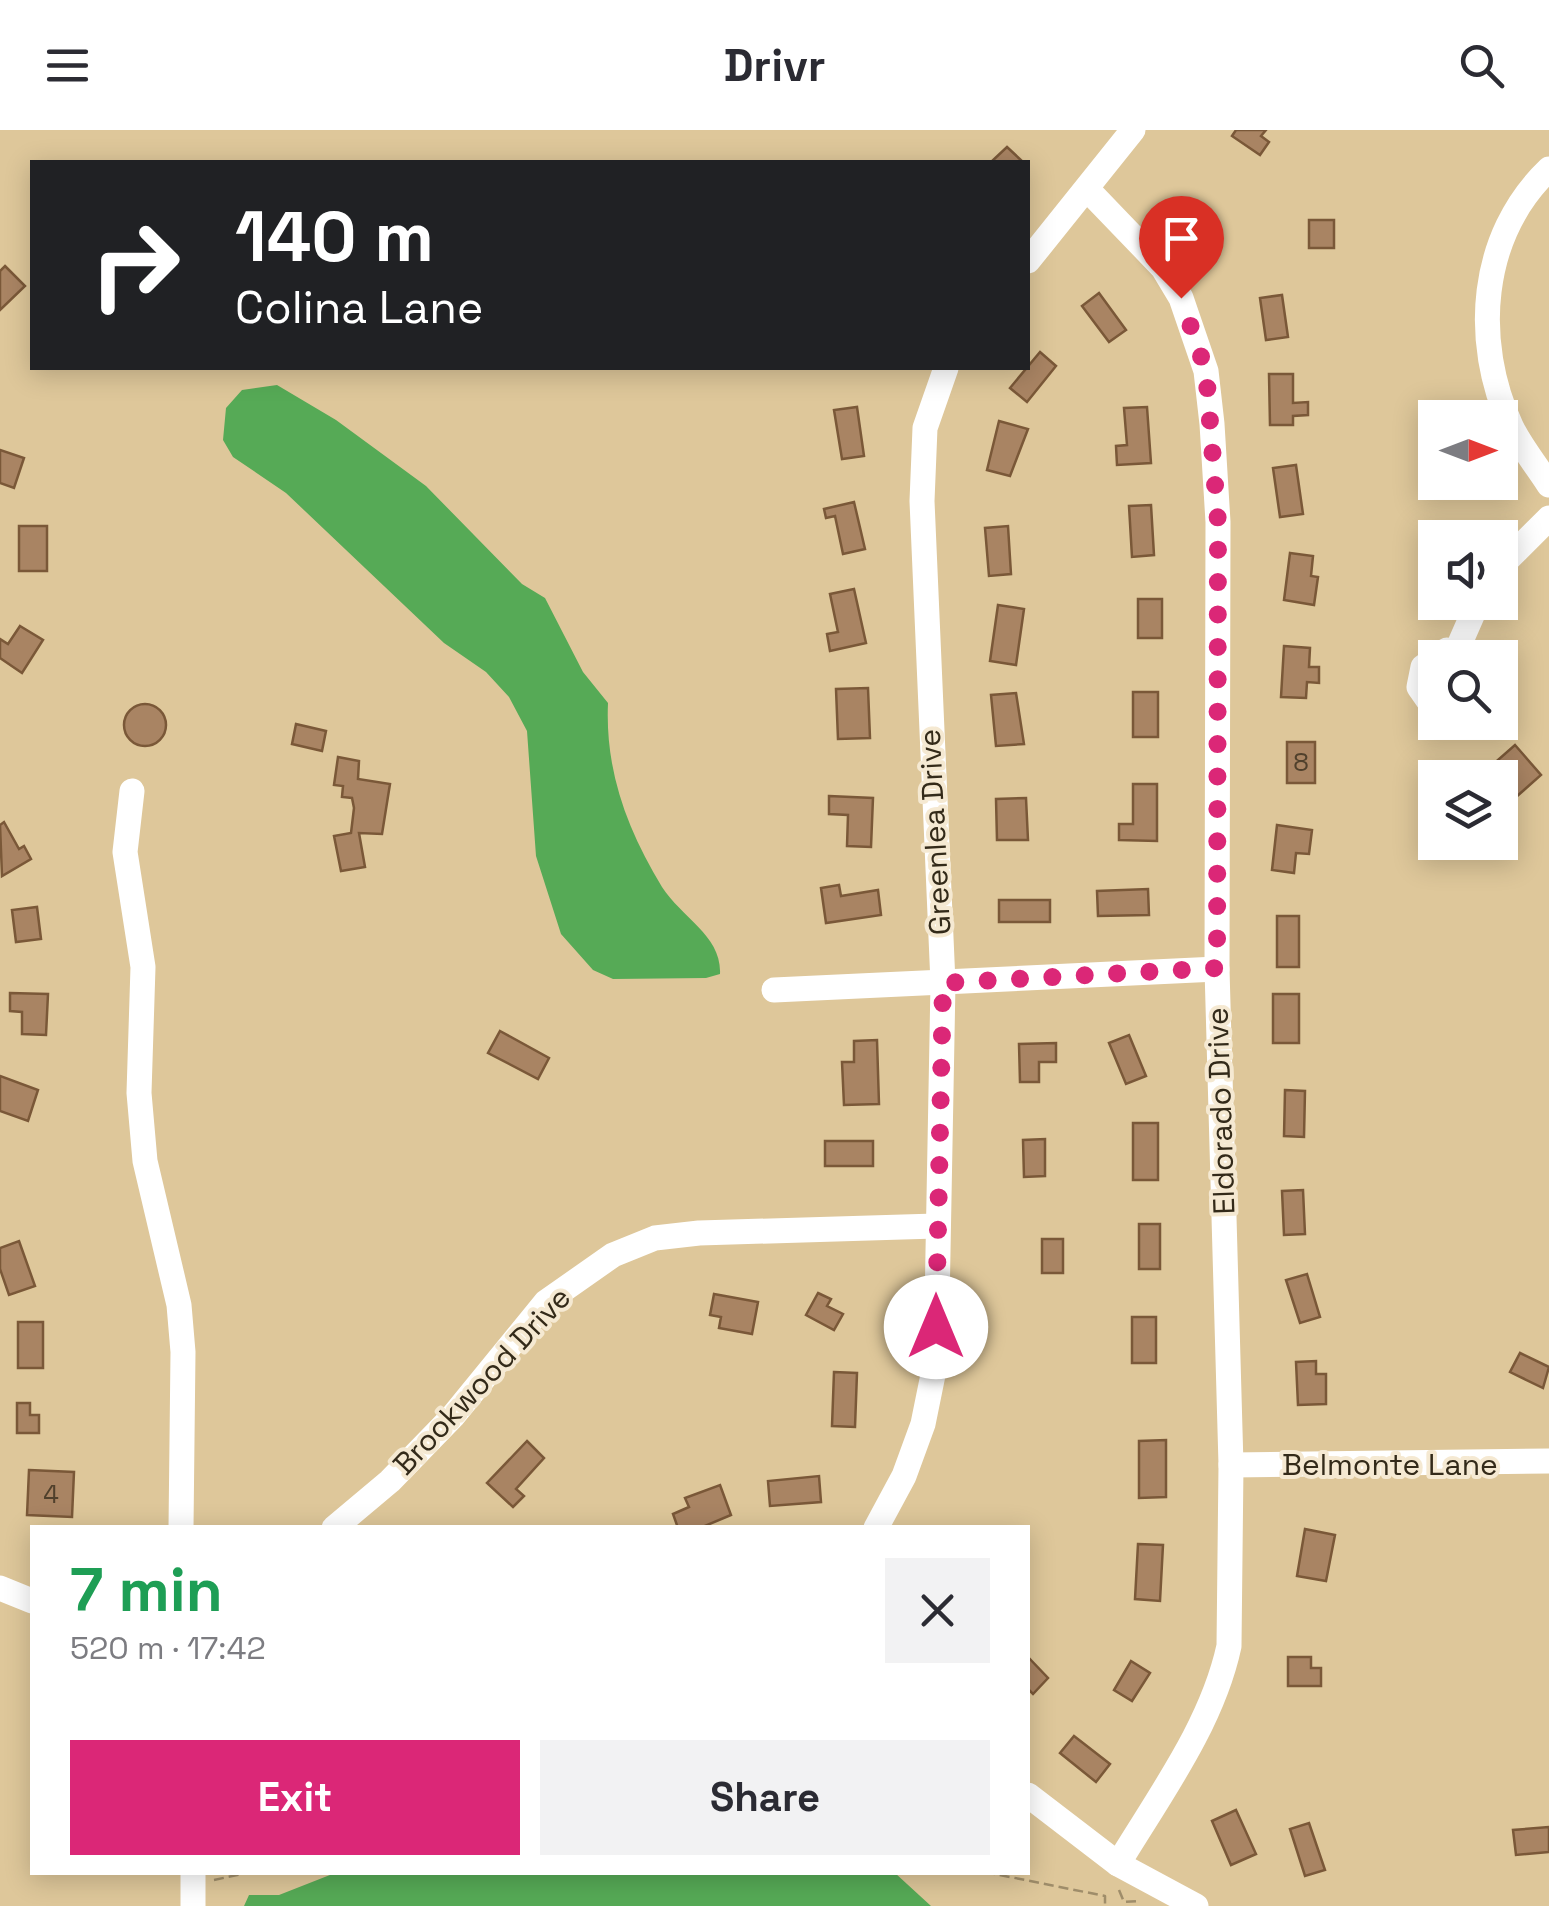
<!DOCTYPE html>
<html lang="en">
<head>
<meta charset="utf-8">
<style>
	:root { --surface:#fff; --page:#f2f2f3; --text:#2b2b33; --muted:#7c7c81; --accent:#db2777 }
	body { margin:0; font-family:"Space Grotesk",sans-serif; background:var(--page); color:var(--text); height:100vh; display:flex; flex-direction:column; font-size:38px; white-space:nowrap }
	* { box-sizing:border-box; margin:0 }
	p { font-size:32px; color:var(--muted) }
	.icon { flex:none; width:55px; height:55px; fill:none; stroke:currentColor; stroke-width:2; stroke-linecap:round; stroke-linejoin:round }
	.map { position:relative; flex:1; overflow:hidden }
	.drawer { position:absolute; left:30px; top:1395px; width:1000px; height:350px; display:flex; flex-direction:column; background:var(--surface); border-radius:0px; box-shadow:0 5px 25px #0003 }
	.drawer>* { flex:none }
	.guide { position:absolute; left:30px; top:30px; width:1000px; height:210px; border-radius:0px; box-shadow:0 5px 25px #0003; background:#202124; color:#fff; overflow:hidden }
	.needle { width:65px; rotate:90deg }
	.fabs { position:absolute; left:1418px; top:270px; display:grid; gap:20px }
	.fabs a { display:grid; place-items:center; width:100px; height:100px; border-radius:0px; background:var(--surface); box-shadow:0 5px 25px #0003; font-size:50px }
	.pin { position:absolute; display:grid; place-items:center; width:85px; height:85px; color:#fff; margin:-102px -42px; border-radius:50% 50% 50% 0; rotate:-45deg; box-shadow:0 0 10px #0007 }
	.pin .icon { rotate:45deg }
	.me { position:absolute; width:110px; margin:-55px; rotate:0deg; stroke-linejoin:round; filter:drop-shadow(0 0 8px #0008) }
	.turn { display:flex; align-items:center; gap:35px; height:210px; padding:0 40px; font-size:45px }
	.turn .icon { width:130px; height:130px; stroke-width:2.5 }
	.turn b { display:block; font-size:70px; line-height:85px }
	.round { display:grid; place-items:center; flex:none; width:105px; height:105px; border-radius:0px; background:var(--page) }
	.head { display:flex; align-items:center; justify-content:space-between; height:170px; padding:0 40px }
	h1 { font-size:60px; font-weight:600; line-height:75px; color:#1e9e55 }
	.button { display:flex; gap:20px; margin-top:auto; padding:20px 40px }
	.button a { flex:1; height:115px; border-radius:0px; background:var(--accent); color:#fff; font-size:40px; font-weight:600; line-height:115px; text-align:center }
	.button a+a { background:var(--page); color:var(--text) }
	header { display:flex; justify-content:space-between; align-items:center; height:130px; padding:0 40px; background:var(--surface); font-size:45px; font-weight:600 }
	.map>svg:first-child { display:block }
	.water { fill:#56aa56 }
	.building { fill:#a98463; stroke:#7a5838; stroke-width:2.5 }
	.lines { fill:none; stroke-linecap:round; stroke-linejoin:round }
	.path { stroke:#9f8d6a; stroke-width:2.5; stroke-dasharray:10 5; stroke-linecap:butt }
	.minor { stroke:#fff; stroke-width:25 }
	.route { stroke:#db2777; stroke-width:18; stroke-dasharray:0 32.4 }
	.labels { text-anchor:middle; stroke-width:8; stroke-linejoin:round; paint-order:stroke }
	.number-label { font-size:25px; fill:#50402c }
	.street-label { font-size:30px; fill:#332a19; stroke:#f5e9d2 }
</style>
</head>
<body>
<header><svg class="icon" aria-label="menu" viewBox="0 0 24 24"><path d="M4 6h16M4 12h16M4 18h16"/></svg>Drivr<svg class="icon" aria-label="search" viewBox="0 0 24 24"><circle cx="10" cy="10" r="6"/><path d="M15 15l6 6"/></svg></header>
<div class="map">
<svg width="1549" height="1776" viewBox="0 0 1549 1776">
	<rect width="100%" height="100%" fill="#dec79a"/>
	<g class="water">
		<path d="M 277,255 L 336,290 L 426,356 L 522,454 L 545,468 L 583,542 L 608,573 C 605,641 627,699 662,757 C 682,788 722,806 720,844 L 706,848 L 613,849 L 593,840 L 561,804 L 536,726 L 527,601 L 509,567 L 486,542 L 444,513 L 286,363 L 233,327 L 223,310 L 226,278 L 242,260 Z"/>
		<polygon points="335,1743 895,1743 931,1776 244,1776 249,1765 279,1765"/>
	</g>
	<g class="building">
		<polygon points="1236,0 1266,0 1261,6 1269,12 1260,25 1232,6"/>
		<polygon points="1007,17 1023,32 991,32"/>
		<rect x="1309" y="90" width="25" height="28"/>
		<polygon points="5,136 25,156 0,180 0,141"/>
		<polygon points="1099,163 1126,200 1109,212 1082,176"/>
		<polygon points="1282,165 1288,207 1266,210 1260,168"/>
		<polygon points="1040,222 1056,236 1027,272 1010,258"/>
		<polygon points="1269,244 1293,244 1293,273 1308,272 1308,285 1293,286 1293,295 1270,295"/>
		<polygon points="857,277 864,326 842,329 834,280"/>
		<polygon points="1147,277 1151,333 1117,335 1116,316 1127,315 1124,278"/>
		<polygon points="999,291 1028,299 1010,346 987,340"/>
		<polygon points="0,320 24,328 14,358 0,353"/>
		<polygon points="1296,335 1303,384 1280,387 1273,338"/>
		<polygon points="854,372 865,419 843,424 835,386 826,388 824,379"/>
		<polygon points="1151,375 1154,425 1132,427 1129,376"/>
		<rect x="19" y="396" width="28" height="45"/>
		<polygon points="1008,396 1011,444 989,446 985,398"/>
		<polygon points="1290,423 1313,426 1311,446 1318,447 1314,475 1284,470"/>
		<polygon points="854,459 866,513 830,521 827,504 838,502 830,464"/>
		<rect x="1138" y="469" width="24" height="39"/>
		<polygon points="998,475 1024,479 1016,535 990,531"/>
		<polygon points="20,496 43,510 22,543 0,528 0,509 8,514"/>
		<polygon points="1284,516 1310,518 1309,537 1319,537 1319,553 1307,552 1306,568 1281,567"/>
		<polygon points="868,558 870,608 838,609 836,559"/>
		<rect x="1133" y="562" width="25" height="45"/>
		<polygon points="1016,563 1024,614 996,616 991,565"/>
		<circle cx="145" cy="595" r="21"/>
		<polygon points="296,594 326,601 322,621 292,614"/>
		<rect x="1287" y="612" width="28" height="41"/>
		<polygon points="1515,615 1541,645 1507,675 1500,667 1500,648 1490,637"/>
		<polygon points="338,627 359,631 358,649 390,654 382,704 359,703 365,737 341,741 334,706 351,703 354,678 352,668 342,667 343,656 334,655"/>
		<polygon points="1133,654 1157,654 1157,711 1119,710 1119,694 1133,694"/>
		<polygon points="829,666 873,668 871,717 847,716 848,685 829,684"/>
		<polygon points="1026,668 1028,710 997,710 996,669"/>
		<polygon points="4,692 19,719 24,716 31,729 2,746 0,695"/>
		<polygon points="1277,695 1312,700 1309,724 1296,723 1294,743 1272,740"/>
		<polygon points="839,755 841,766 878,760 881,785 826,793 821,758"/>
		<polygon points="1148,759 1149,785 1098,786 1097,761"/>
		<rect x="999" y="770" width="51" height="22"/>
		<polygon points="37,777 41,809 16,812 12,780"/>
		<rect x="1277" y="786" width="22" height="51"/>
		<polygon points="10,863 48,864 46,905 22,904 22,882 10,881"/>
		<rect x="1273" y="864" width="26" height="49"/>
		<polygon points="500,901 549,928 538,949 488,923"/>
		<polygon points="1129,905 1146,946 1126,954 1109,913"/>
		<polygon points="877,910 879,974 844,975 842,932 854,932 854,911"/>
		<polygon points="1056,913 1056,932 1039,932 1039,952 1020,952 1019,914"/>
		<polygon points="0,946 38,960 28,991 0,981"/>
		<polygon points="1285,960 1305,961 1304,1007 1284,1006"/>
		<rect x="1133" y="993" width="25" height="57"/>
		<polygon points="1045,1009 1045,1046 1024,1047 1023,1010"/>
		<rect x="825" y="1011" width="48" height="25"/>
		<polygon points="1303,1060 1305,1104 1284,1105 1282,1061"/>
		<rect x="1139" y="1094" width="21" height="45"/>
		<rect x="1042" y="1109" width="21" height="34"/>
		<polygon points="19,1111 35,1156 9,1165 0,1139 0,1118"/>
		<polygon points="1307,1144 1320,1187 1300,1193 1286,1150"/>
		<polygon points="818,1163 831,1169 827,1176 843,1184 834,1200 806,1185"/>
		<polygon points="714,1164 758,1172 752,1204 719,1198 721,1187 710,1185"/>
		<rect x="1132" y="1187" width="24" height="46"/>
		<rect x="18" y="1192" width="25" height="46"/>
		<polygon points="1520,1223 1549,1237 1543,1258 1510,1242"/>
		<polygon points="1316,1231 1316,1244 1326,1244 1326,1274 1298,1275 1296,1232"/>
		<polygon points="834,1242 857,1243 855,1297 832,1296"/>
		<polygon points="17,1273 30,1273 30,1285 39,1285 39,1303 17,1303"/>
		<polygon points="1166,1310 1166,1367 1139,1368 1139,1311"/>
		<polygon points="527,1311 544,1328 516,1359 524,1366 513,1377 487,1353"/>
		<polygon points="29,1340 74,1342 72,1387 27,1385"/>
		<polygon points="819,1346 821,1372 770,1376 768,1351"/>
		<polygon points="720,1355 731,1385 700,1398 678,1398 673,1384 689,1377 685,1368"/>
		<polygon points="1305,1399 1335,1405 1326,1451 1297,1446"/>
		<polygon points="1138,1414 1163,1415 1160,1471 1135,1469"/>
		<polygon points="1028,1527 1048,1548 1033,1564 1028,1559"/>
		<polygon points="1288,1527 1311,1527 1311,1538 1321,1538 1321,1556 1288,1556"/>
		<polygon points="1131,1531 1150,1543 1132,1571 1114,1560"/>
		<polygon points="1074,1606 1110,1634 1096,1652 1060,1623"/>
		<polygon points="1236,1680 1256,1724 1231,1735 1212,1691"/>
		<polygon points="1309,1693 1325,1740 1305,1746 1290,1699"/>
		<polygon points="1549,1697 1549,1722 1516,1725 1513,1700"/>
	</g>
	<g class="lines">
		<g class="path">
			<polyline points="985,1742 1105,1766 1105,1776"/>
			<polyline points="214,1750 251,1742"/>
			<polyline points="1119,1760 1124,1772 1138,1771"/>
		</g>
		<g class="minor">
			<path d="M 1549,39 C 1479,106 1472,211 1511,296 C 1521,317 1537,336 1549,355"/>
			<path d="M 1088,60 L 1163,138 L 1181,168 L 1206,241 L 1212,294 L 1218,392 L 1217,839 L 1231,1335 L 1229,1516 C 1212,1595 1159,1666 1118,1734"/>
			<polyline points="1028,131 1133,0"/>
			<polyline points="1500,437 1549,388"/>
			<polyline points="1457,520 1478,472"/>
			<polyline points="1435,580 1419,557 1423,537 1447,520 1472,528"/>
			<polyline points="132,661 125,722 143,837 139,963 145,1031 179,1175 183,1222 181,1398"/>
			<polyline points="774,860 1217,839"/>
			<polyline points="1231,1335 1549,1331"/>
			<polyline points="334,1398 390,1351 453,1286 546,1172 613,1125 655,1108 699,1103 936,1096"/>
			<polyline points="876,1398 904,1346 923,1294 936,1230 943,853 922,371 925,298 946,238"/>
			<polyline points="0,1458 32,1471"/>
			<polyline points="1028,1665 1118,1734 1196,1776"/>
			<polyline points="193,1742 193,1776"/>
		</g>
	</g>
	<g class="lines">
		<polyline class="route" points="936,1197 943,853 1217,838 1218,392 1206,241 1181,168"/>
	</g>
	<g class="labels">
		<g class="number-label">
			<text x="1301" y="641">8</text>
			<text x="51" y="1373">4</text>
		</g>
		<g class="street-label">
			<text transform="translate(935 702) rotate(-93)" y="10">Greenlea Drive</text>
			<text transform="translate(1221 981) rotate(-92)" y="10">Eldorado Drive</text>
			<text transform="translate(482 1251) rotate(-47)" y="10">Brookwood Drive</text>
			<text x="1390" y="1345">Belmonte Lane</text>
		</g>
	</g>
</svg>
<div class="fabs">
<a><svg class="needle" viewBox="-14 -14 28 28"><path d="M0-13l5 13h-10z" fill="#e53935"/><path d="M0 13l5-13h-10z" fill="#7c7c81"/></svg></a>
<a><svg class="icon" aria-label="sound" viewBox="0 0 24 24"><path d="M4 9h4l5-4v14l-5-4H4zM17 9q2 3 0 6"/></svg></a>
<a><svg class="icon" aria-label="search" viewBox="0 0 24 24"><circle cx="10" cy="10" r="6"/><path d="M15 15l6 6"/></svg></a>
<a><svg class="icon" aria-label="layers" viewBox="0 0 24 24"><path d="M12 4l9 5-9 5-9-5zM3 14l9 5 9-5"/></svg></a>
</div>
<div class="pin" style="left:1181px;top:168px;background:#d93025"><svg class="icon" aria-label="arrive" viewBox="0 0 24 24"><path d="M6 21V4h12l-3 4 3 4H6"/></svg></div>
<svg class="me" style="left:936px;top:1197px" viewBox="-20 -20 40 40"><circle r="19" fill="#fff"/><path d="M0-13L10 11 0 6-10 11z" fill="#db2777"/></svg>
<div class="guide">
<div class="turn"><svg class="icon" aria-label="right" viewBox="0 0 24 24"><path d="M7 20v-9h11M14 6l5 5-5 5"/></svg><div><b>140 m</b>Colina Lane</div></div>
</div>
<section class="drawer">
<div class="head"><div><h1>7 min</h1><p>520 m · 17:42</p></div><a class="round"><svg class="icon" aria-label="close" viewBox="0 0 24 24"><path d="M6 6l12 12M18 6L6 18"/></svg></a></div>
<div class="button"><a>Exit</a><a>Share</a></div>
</section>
</div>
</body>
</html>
